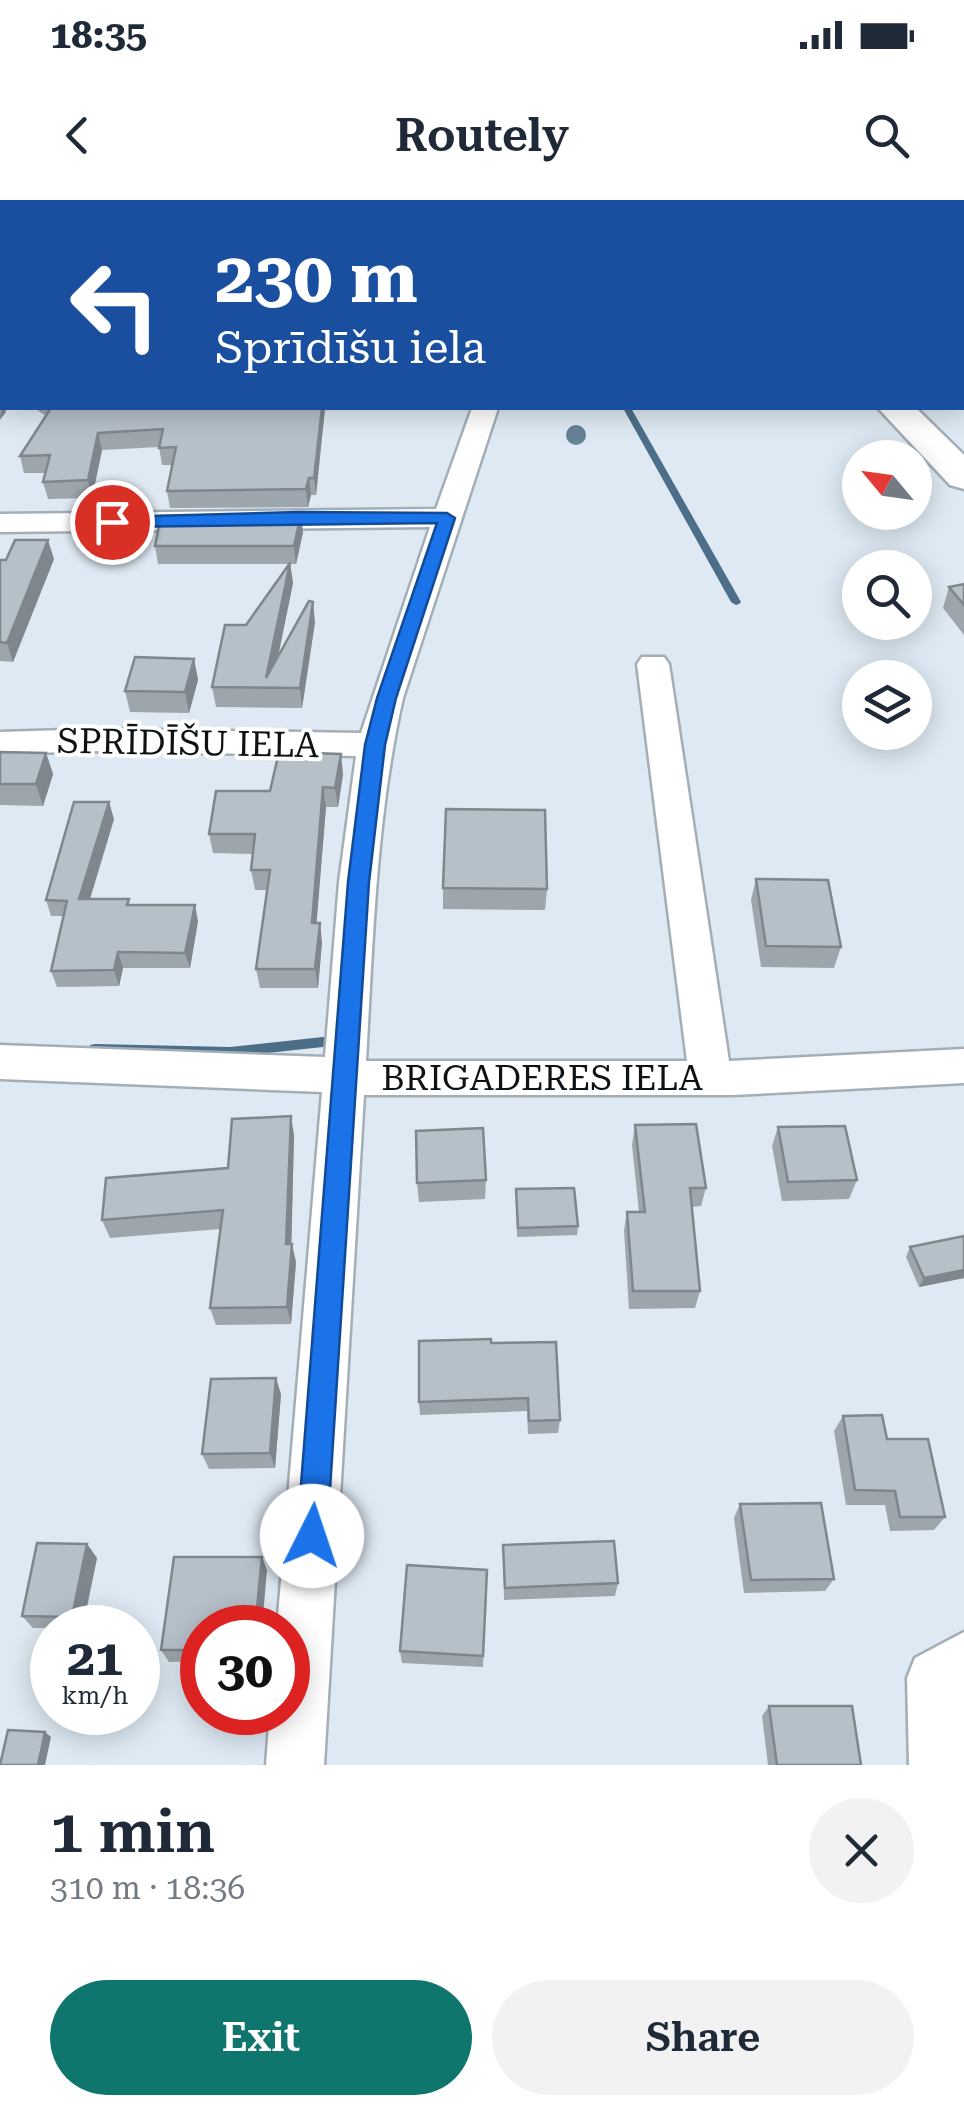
<!DOCTYPE html>
<html lang="en">
<head>
<meta charset="utf-8">
<style>
	:root { --surface:#fff; --page:#f2f2f3; --text:#1f2937; --muted:#747a83; --accent:#0f766e }
	body { margin:0; font-family:"Roboto Serif",serif; background:var(--page); color:var(--text); height:100vh; display:flex; flex-direction:column; font-size:38px; white-space:nowrap }
	* { box-sizing:border-box; margin:0 }
	p { font-size:32px; color:var(--muted) }
	.icon { flex:none; width:55px; height:55px; fill:none; stroke:currentColor; stroke-width:2; stroke-linecap:round; stroke-linejoin:round }
	.map { position:relative; height:1565px; overflow:hidden }
	.drawer { display:flex; flex-direction:column; background:var(--surface); flex:1 }
	.drawer>* { flex:none }
	.top-card { position:absolute; left:0px; top:0px; width:965px; height:210px; box-shadow:0 5px 25px #0003; background:#1a4fa0; color:#fff; overflow:hidden }
	.needle { width:65px; rotate:299deg }
	.fabs { position:absolute; left:842px; top:240px; display:grid; gap:20px }
	.fabs a { display:grid; place-items:center; width:90px; height:90px; border-radius:50%; background:var(--surface); box-shadow:0 5px 25px #0003; font-size:50px }
	.speed { position:absolute; left:30px; top:1405px; display:flex; gap:20px; font-size:50px; font-weight:700; text-align:center }
	.speed>* { display:grid; place-content:center; width:130px; height:130px; border-radius:50%; background:var(--surface); box-shadow:0 5px 25px #0003; line-height:1 }
	.speed small { font-size:25px; font-weight:400 }
	.speed .limit { border:15px solid #d22; background:#fff; color:#111 }
	.pin { position:absolute; display:grid; place-items:center; width:85px; height:85px; color:#fff; margin:-42px; border:5px solid #fff; border-radius:50%; box-shadow:0 2px 10px #0007 }
	.me { position:absolute; width:110px; margin:-55px; rotate:4deg; stroke-linejoin:round; filter:drop-shadow(0 0 8px #0008) }
	.turn { display:flex; align-items:center; gap:35px; height:210px; padding:0 50px; font-size:45px }
	.turn .icon { width:130px; height:130px; stroke-width:2.5 }
	.turn b { display:block; font-size:70px; line-height:85px }
	.round { display:grid; place-items:center; flex:none; width:105px; height:105px; border-radius:52px; background:var(--page) }
	.overview { display:flex; align-items:center; justify-content:space-between; height:170px; padding:0 50px }
	h1 { font-size:60px; font-weight:600; line-height:75px }
	.action { display:flex; gap:20px; margin-top:auto; padding:20px 50px }
	.action a { flex:1; height:115px; border-radius:60px; background:var(--accent); color:#fff; font-size:40px; font-weight:600; line-height:115px; text-align:center }
	.action a+a { background:var(--page); color:var(--text) }
	.status { display:flex; justify-content:space-between; align-items:center; height:70px; padding:0 50px; background:var(--surface); direction:ltr }
	.status svg { height:28px; fill:currentColor }
	header { display:flex; justify-content:space-between; align-items:center; height:130px; padding:0 50px; background:var(--surface); font-size:45px; font-weight:600 }
	.map>svg:first-child { display:block }
	.lines { fill:none; stroke-linecap:round; stroke-linejoin:round }
	.stream { fill:#4c6e88; fill-rule:evenodd }
	.lane-casing { stroke:#a3aeb6; stroke-width:5 }
	.street-casing { stroke:#a3aeb6; stroke-width:5 }
	.secondary-casing { stroke:#a3aeb6; stroke-width:5 }
	.lane { fill:#fff; fill-rule:evenodd }
	.street { fill:#fff; fill-rule:evenodd }
	.secondary { fill:#fff; fill-rule:evenodd }
	.tree { fill:#678295 }
	.wall { fill:#9da5ad }
	.shaded-wall { fill:#7f868d }
	.building { fill:#b6c0c9; stroke:#7f868d; stroke-width:2.5 }
	.route { fill:#1a73e8; stroke:#114b97; stroke-width:2.5 }
	.labels { text-anchor:middle; stroke-width:8; stroke-linejoin:round; paint-order:stroke }
	.street-label { font-size:35px; fill:#0e1215; stroke:#fff }
</style>
</head>
<body>
<div class="status"><b>18:35</b><svg viewBox="0 0 49 12"><path d="M0 12V9h3v3zM5 12V6h3v6zM10 12V3h3v9zM15 12V0h3v12zM26 1h20v11H26zM47 4h2v5h-2z"/></svg></div>
<header><svg class="icon" aria-label="back" viewBox="0 0 24 24"><path d="M15 5l-7 7 7 7"/></svg>Routely<svg class="icon" aria-label="search" viewBox="0 0 24 24"><circle cx="10" cy="10" r="6"/><path d="M15 15l6 6"/></svg></header>
<div class="map">
<svg width="964" height="1565" viewBox="0 0 964 1565">
	<rect width="100%" height="100%" fill="#dee9f3"/>
	<g class="lines">
		<g class="stream">
			<polygon points="623,208 631,208 741,402 739,404 736,405 731,402"/>
			<polygon points="332,836 337,837 338,841 337,845 332,846 230,857 95,854 90,853 89,849 90,845 95,844 230,847"/>
		</g>
		<g class="lane-casing">
			<rect id="lane" x="0" y="17" width="2" height="7"/>
		</g>
		<g class="street-casing">
			<g id="street">
				<polygon points="545,0 567,0 567,2 546,2"/>
				<rect x="962" y="144" width="2" height="16"/>
				<path d="M 472,208 L 498,208 L 403,498 C 376,617 373,740 366,861 L 687,861 L 637,464 L 642,457 L 664,457 L 669,464 L 729,861 L 964,849 L 964,883 L 733,895 L 364,895 L 324,1565 L 266,1565 L 270,1512 L 288,1512 L 288,1428 L 277,1428 L 322,892 L 0,879 L 0,845 L 325,857 L 339,682 L 356,556 L 98,551 L 0,554 L 0,532 L 98,529 L 361,533 L 430,327 L 0,332 L 0,314 L 436,309 Z"/>
				<polygon points="964,1432 964,1565 909,1565 907,1478 915,1458"/>
			</g>
		</g>
		<g class="secondary-casing">
			<g id="secondary">
				<polygon points="672,0 703,0 705,2 674,2"/>
				<rect x="0" y="172" width="2" height="22"/>
				<polygon points="878,208 916,208 964,255 964,289 950,285"/>
			</g>
		</g>
		<use href="#lane" class="lane"/>
		<use href="#street" class="street"/>
		<use href="#secondary" class="secondary"/>
	</g>
	<circle class="tree" cx="576" cy="235" r="10"/>
	<g class="wall">
		<polygon points="225,0 518,0 500,2 230,2"/>
		<polygon points="585,0 669,0 671,2 587,2"/>
		<polygon points="964,0 964,134 962,134 962,2 826,2"/>
		<polygon points="34,208 325,208 316,295 311,295 308,307 170,308 167,291 173,265 162,265 159,247 102,250 92,298 48,299 43,282 45,273 24,273 20,256 46,216"/>
		<polygon points="303,332 296,364 290,364 293,383 277,458 315,422 302,508 216,507 212,487 246,425 289,364 158,364 155,346"/>
		<polygon points="54,359 13,462 0,461 0,360"/>
		<polygon points="964,384 964,435 943,408 949,387"/>
		<polygon points="194,459 198,480 189,513 130,512 125,491"/>
		<polygon points="0,552 46,553 53,574 43,606 0,605"/>
		<polygon points="343,574 338,607 326,607 316,723 322,742 318,788 260,788 256,769 267,690 255,690 251,670 253,654 213,653 209,634 270,591"/>
		<polygon points="114,619 90,699 131,705 198,721 190,768 123,768 119,786 57,787 51,771 64,716 51,716 46,700"/>
		<polygon points="756,679 841,747 834,768 761,767 751,700"/>
		<polygon points="443,688 547,689 545,710 443,709"/>
		<polygon points="635,925 706,988 701,1006 692,1007 700,1091 695,1108 629,1109 624,1030 627,1012 639,1012 632,945"/>
		<polygon points="778,927 857,980 849,999 782,1001 772,946"/>
		<polygon points="294,935 291,1044 296,1062 291,1124 216,1125 210,1108 220,1029 110,1038 102,1020 228,968"/>
		<polygon points="486,980 485,999 419,1002 417,983"/>
		<polygon points="516,989 578,1026 577,1035 517,1037"/>
		<polygon points="964,1036 964,1078 919,1087 906,1057 910,1047"/>
		<polygon points="491,1143 560,1220 558,1233 528,1234 527,1211 420,1215 419,1202"/>
		<polygon points="281,1194 275,1268 209,1269 202,1254"/>
		<polygon points="843,1216 887,1239 945,1317 934,1330 890,1331 885,1305 846,1305 834,1231"/>
		<polygon points="740,1304 834,1379 825,1391 744,1393 734,1318"/>
		<polygon points="87,1344 97,1358 83,1428 33,1428 22,1416"/>
		<polygon points="503,1345 618,1383 615,1396 504,1400"/>
		<polygon points="267,1370 202,1428 202,1461 169,1462 161,1450"/>
		<polygon points="487,1370 483,1467 402,1463 400,1451"/>
		<polygon points="769,1506 861,1565 768,1565 762,1516"/>
	</g>
	<g class="shaded-wall">
		<polygon points="433,0 456,0 456,2 416,2"/>
		<polygon points="459,0 518,0 500,2 459,2"/>
		<polygon points="2,109 2,127 0,128 0,110"/>
		<polygon points="1,192 2,208 5,208 6,212 0,220"/>
		<polygon points="322,208 325,208 316,295 314,278"/>
		<polygon points="98,233 102,250 92,298 88,280"/>
		<polygon points="309,278 311,295 308,307 306,289"/>
		<polygon points="301,314 303,332 296,364 294,346"/>
		<polygon points="48,340 54,359 13,462 7,443"/>
		<polygon points="290,363 293,383 272,487 266,478"/>
		<polygon points="313,402 315,422 302,508 300,488"/>
		<polygon points="194,459 198,480 189,513 185,492"/>
		<polygon points="46,553 53,574 43,606 36,584"/>
		<polygon points="341,554 343,574 338,607 335,588"/>
		<polygon points="323,587 326,607 315,742 312,723"/>
		<polygon points="109,602 114,619 85,715 79,699"/>
		<polygon points="195,705 198,721 190,768 185,753"/>
		<polygon points="320,723 322,742 318,788 315,769"/>
		<polygon points="118,752 123,768 119,786 114,770"/>
		<polygon points="291,916 294,935 291,1061 292,1044 296,1062 291,1124 287,1107 286,1044"/>
		<polygon points="964,1070 964,1078 919,1087 924,1078"/>
		<polygon points="276,1178 281,1194 275,1268 270,1253"/>
		<polygon points="87,1344 97,1358 82,1428 72,1417"/>
		<polygon points="262,1357 267,1370 262,1428 255,1428"/>
		<polygon points="45,1532 51,1537 45,1565 38,1565"/>
	</g>
	<g class="building">
		<polygon points="248,0 433,0 416,2 253,2"/>
		<polygon points="601,0 669,0 671,2 603,2"/>
		<polygon points="848,0 962,0 956,0 958,2 826,2"/>
		<polygon points="962,6 964,8 964,116 962,117"/>
		<polygon points="0,57 2,58 2,109 0,110"/>
		<polygon points="51,208 322,208 314,278 309,278 306,289 167,291 176,247 159,248 163,229 98,233 88,280 43,282 50,255 20,256"/>
		<polygon points="301,314 294,346 155,346 161,316"/>
		<polygon points="15,340 48,340 7,443 0,442 0,360 6,360"/>
		<polygon points="290,363 266,478 309,401 313,402 300,488 212,487 225,425 246,425"/>
		<polygon points="964,384 964,405 949,387"/>
		<polygon points="135,457 194,459 185,492 125,491"/>
		<polygon points="0,552 46,553 36,584 0,584"/>
		<polygon points="279,552 341,554 335,588 323,587 312,723 320,723 315,769 256,769 270,670 251,670 255,634 209,634 216,591 270,591"/>
		<polygon points="74,602 109,602 79,699 129,699 127,705 195,705 185,753 118,752 114,770 51,771 67,701 46,700"/>
		<polygon points="446,609 545,610 547,689 443,688"/>
		<polygon points="756,679 828,680 841,747 766,746"/>
		<polygon points="291,916 286,1044 292,1044 287,1107 210,1108 223,1010 102,1020 106,978 228,968 232,919"/>
		<polygon points="696,924 706,988 690,988 700,1091 633,1091 627,1012 645,1012 635,925"/>
		<polygon points="845,926 857,980 788,982 778,927"/>
		<polygon points="483,928 486,980 417,983 416,931"/>
		<polygon points="574,988 578,1026 518,1028 516,989"/>
		<polygon points="964,1036 964,1070 924,1078 910,1047"/>
		<polygon points="491,1139 491,1143 556,1142 560,1220 529,1221 528,1198 419,1202 419,1141"/>
		<polygon points="276,1178 270,1253 202,1254 211,1179"/>
		<polygon points="882,1215 887,1239 928,1239 945,1317 900,1317 895,1291 855,1290 843,1216"/>
		<polygon points="821,1303 834,1379 751,1380 740,1304"/>
		<polygon points="614,1341 618,1383 505,1388 503,1345"/>
		<polygon points="37,1343 87,1344 72,1417 22,1416"/>
		<polygon points="174,1357 262,1357 255,1428 202,1428 202,1450 161,1450"/>
		<polygon points="407,1365 487,1370 483,1456 400,1451"/>
		<polygon points="769,1506 852,1506 861,1565 777,1565"/>
		<polygon points="8,1530 45,1532 38,1565 0,1565"/>
	</g>
	<polygon class="route" points="298,312 447,313 455,318 396,498 385,545 369,682 327,1336 323,1347 312,1351 301,1347 297,1336 348,682 365,545 377,498 437,323 112,327 103,322 112,317"/>
	<g class="labels">
		<g class="street-label">
			<text transform="translate(188 543) rotate(1)" y="12">SPRĪDĪŠU IELA</text>
			<text x="542" y="890">BRIGADERES IELA</text>
		</g>
	</g>
</svg>
<div class="fabs">
<a><svg class="needle" viewBox="-14 -14 28 28"><path d="M0-13l5 13h-10z" fill="#e53935"/><path d="M0 13l5-13h-10z" fill="#747a83"/></svg></a>
<a><svg class="icon" aria-label="search" viewBox="0 0 24 24"><circle cx="10" cy="10" r="6"/><path d="M15 15l6 6"/></svg></a>
<a><svg class="icon" aria-label="layers" viewBox="0 0 24 24"><path d="M12 4l9 5-9 5-9-5zM3 14l9 5 9-5"/></svg></a>
</div>
<div class="speed"><div>21<small>km/h</small></div><div class="limit">30</div></div>
<div class="pin" style="left:112px;top:322px;background:#d93025"><svg class="icon" aria-label="arrive" viewBox="0 0 24 24"><path d="M6 21V4h12l-3 4 3 4H6"/></svg></div>
<svg class="me" style="left:312px;top:1336px" viewBox="-20 -20 40 40"><circle r="19" fill="#fff"/><path d="M0-13L10 11 0 6-10 11z" fill="#1a73e8"/></svg>
<div class="top-card">
<div class="turn"><svg class="icon" aria-label="left" viewBox="0 0 24 24"><path d="M17 20v-9H6M10 6l-5 5 5 5"/></svg><div><b>230 m</b>Sprīdīšu iela</div></div>
</div>
</div>
<section class="drawer">
<div class="overview"><div><h1>1 min</h1><p>310 m · 18:36</p></div><a class="round"><svg class="icon" aria-label="close" viewBox="0 0 24 24"><path d="M6 6l12 12M18 6L6 18"/></svg></a></div>
<div class="action"><a>Exit</a><a>Share</a></div>
</section>
</body>
</html>
